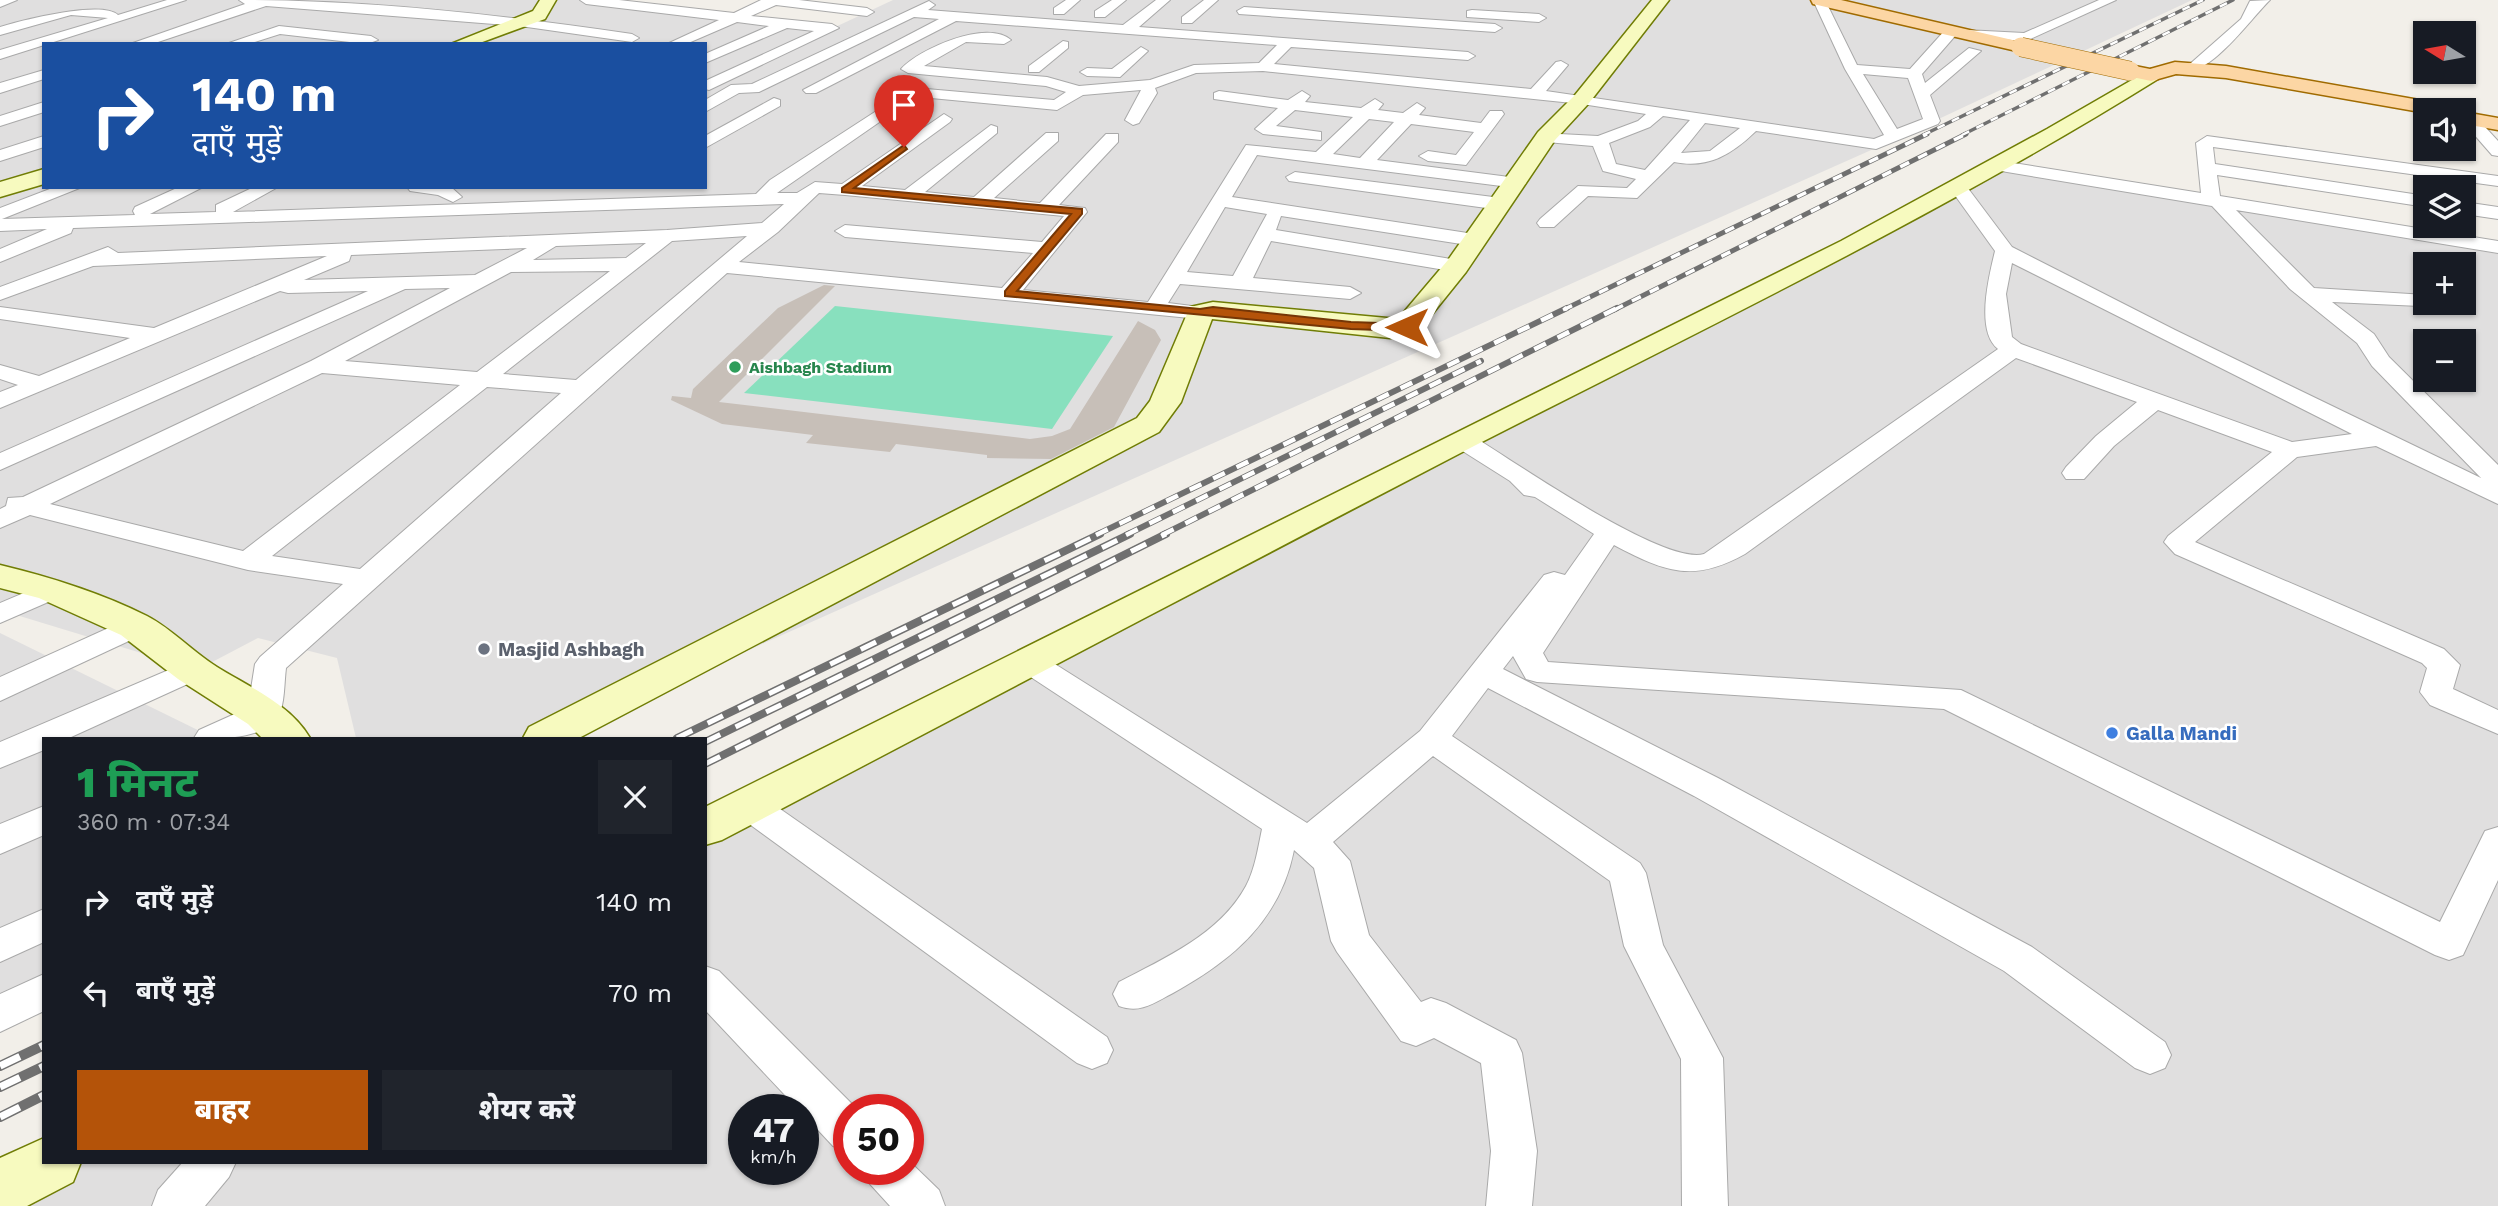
<!DOCTYPE html>
<html lang="hi">
<head>
<meta charset="utf-8">
<style>
	:root { --surface:#171b24; --page:#20242c; --text:#f1f3f6; --muted:#9ea1a6; --accent:#b45309 }
	body { margin:0; font-family:"Work Sans","Noto Sans Devanagari",sans-serif; background:var(--page); color:var(--text); height:100vh; display:flex; flex-direction:column; font-size:26px; white-space:nowrap }
	* { box-sizing:border-box; margin:0 }
	p { font-size:23px; color:var(--muted) }
	.icon { flex:none; width:38px; height:38px; fill:none; stroke:currentColor; stroke-width:2; stroke-linecap:round; stroke-linejoin:round }
	.map { position:relative; flex:1; overflow:hidden }
	.drawer { position:absolute; left:42px; top:737px; width:665px; height:427px; display:flex; flex-direction:column; background:var(--surface); border-radius:0px; box-shadow:0 2px 5px #0004 }
	.drawer>* { flex:none }
	.guide { position:absolute; left:42px; top:42px; width:665px; height:147px; border-radius:0px; box-shadow:0 2px 5px #0004; background:#1a4fa0; color:#fff; overflow:hidden }
	.needle { width:46px; rotate:281deg }
	.fabs { position:absolute; left:2413px; top:21px; display:grid; gap:14px }
	.fabs a { display:grid; place-items:center; width:63px; height:63px; border-radius:0px; background:var(--surface); box-shadow:0 2px 5px #0004; font-size:35px }
	.speed { position:absolute; left:728px; top:1094px; display:flex; gap:14px; font-size:35px; font-weight:700; text-align:center }
	.speed>* { display:grid; place-content:center; width:91px; height:91px; border-radius:50%; background:var(--surface); box-shadow:0 2px 5px #0004; line-height:1 }
	.speed small { font-size:18px; font-weight:400 }
	.speed .limit { border:10px solid #d22; background:#fff; color:#111 }
	.pin { position:absolute; display:grid; place-items:center; width:60px; height:60px; color:#fff; margin:-72px -30px; border-radius:50% 50% 50% 0; rotate:-45deg; box-shadow:0 0 7px #0007 }
	.pin .icon { rotate:45deg }
	.me { position:absolute; width:77px; margin:-38px; rotate:270deg; stroke-linejoin:round; filter:drop-shadow(0 0 5px #0008) }
	.turn { display:flex; align-items:center; gap:24px; height:147px; padding:0 35px; font-size:32px }
	.turn .icon { width:91px; height:91px; stroke-width:2.5 }
	.turn b { display:block; font-size:49px; line-height:60px }
	.round { display:grid; place-items:center; flex:none; width:74px; height:74px; border-radius:0px; background:var(--page) }
	.overview { display:flex; align-items:center; justify-content:space-between; height:119px; padding:0 35px }
	h1 { font-size:42px; font-weight:800; line-height:52px; color:#1e9e55 }
	.cta { display:flex; gap:14px; margin-top:auto; padding:14px 35px }
	.cta a { flex:1; height:80px; border-radius:0px; background:var(--accent); color:#fff; font-size:28px; font-weight:800; line-height:80px; text-align:center }
	.cta a+a { background:var(--page); color:var(--text) }
	ul { padding:0; list-style:none }
	li { display:flex; align-items:center; gap:21px; height:91px; padding:0 35px }
	li div { flex:1 }
	li b { display:block; font-size:26px }
	li em { font-style:normal }
	.map>svg:first-child { display:block }
	.residential { fill:#e0dfdf; fill-rule:evenodd }
	.pitch { fill:#88e0be }
	.building { fill:#c7bfb8 }
	.lines { fill:none; stroke-linecap:round; stroke-linejoin:round }
	.street-casing { stroke:#a9a9a9; stroke-width:2 }
	.secondary-casing { stroke:#707d05; stroke-width:3 }
	.primary-casing { stroke:#a06b00; stroke-width:3 }
	.street { fill:#fff; fill-rule:evenodd }
	.secondary { fill:#f7fabf; fill-rule:evenodd }
	.primary { fill:#fcd6a4; fill-rule:evenodd }
	.rail-far4-casing { stroke:#707070; stroke-width:3.5 }
	.rail-far3-casing { stroke:#707070; stroke-width:5 }
	.rail-far2-casing { stroke:#707070; stroke-width:6 }
	.rail-far1-casing { stroke:#707070; stroke-width:8 }
	.rail-casing { stroke:#707070; stroke-width:10 }
	.rail-far4 { stroke:#fff; stroke-width:2.5; stroke-dasharray:8; stroke-linecap:butt }
	.rail-far3 { stroke:#fff; stroke-width:3.5; stroke-dasharray:10; stroke-linecap:butt }
	.rail-far2 { stroke:#fff; stroke-width:4.5; stroke-dasharray:13; stroke-linecap:butt }
	.rail-far1 { stroke:#fff; stroke-width:5; stroke-dasharray:17; stroke-linecap:butt }
	.rail { stroke:#fff; stroke-width:7; stroke-dasharray:22; stroke-linecap:butt }
	.primary-bridge-casing { stroke:#a06b00; stroke-width:20; stroke-linecap:butt }
	.primary-bridge { stroke:#fcd6a4; stroke-width:19 }
	.route { fill:#b45309; stroke:#753606; stroke-width:2 }
	.leisure-dot { fill:#2e9e5b; stroke:#fff; stroke-width:2.5 }
	.worship-dot { fill:#6b7280; stroke:#fff; stroke-width:2.5 }
	.shop-dot { fill:#3f7fe0; stroke:#fff; stroke-width:2.5 }
	.labels { text-anchor:middle; stroke-width:5; stroke-linejoin:round; paint-order:stroke }
	.far-leisure-label { font-size:16px; font-weight:bold; fill:#27864d; stroke:#fff; text-anchor:start }
	.worship-label { font-size:19px; font-weight:bold; fill:#5b616d; stroke:#fff; text-anchor:start }
	.shop-label { font-size:19px; font-weight:bold; fill:#366cbe; stroke:#fff; text-anchor:start }
</style>
</head>
<body>
<div class="map">
<svg width="2498" height="1206" viewBox="0 0 2498 1206">
	<rect width="100%" height="100%" fill="#f2efe9"/>
	<g class="residential">
		<path d="M 0,0 L 592,0 L 831,29 L 893,0 L 2192,0 L 1896,139 L 551,738 L 356,738 L 337,658 L 258,638 L 197,670 L 0,610 ZM 44,44 L 705,44 L 705,187 L 44,187 Z"/>
		<path d="M 1995,164 L 2498,254 L 2498,1206 L 0,1206 L 72,1162 L 705,1162 L 705,833 ZM 2426,264 L 2464,264 L 2464,303 L 2426,303 ZM 2426,341 L 2464,341 L 2464,380 L 2426,380 ZM 744,1110 L 803,1110 L 803,1169 L 744,1169 ZM 849,1110 L 908,1110 L 908,1169 L 849,1169 Z"/>
		<polygon points="0,633 214,738 44,738 44,976 0,997"/>
	</g>
	<polygon class="pitch" points="835,306 1113,336 1052,429 744,393"/>
	<polygon class="building" points="824,285 835,286 719,402 1030,439 1052,436 1070,429 1138,321 1155,330 1161,340 1114,427 1051,459 987,458 987,455 896,444 890,452 806,443 813,435 722,424 671,400 672,396 691,398 693,389 778,308"/>
	<g class="lines">
		<g class="street-casing">
			<g id="street">
				<polygon points="0,0 17,0 0,7"/>
				<path d="M 167,0 L 186,0 L 0,59 L 0,50 L 108,18 L 71,15 L 0,35 L 0,27 C 23,20 102,0 118,15 Z"/>
				<path d="M 239,0 C 370,0 502,15 632,34 L 639,38 L 632,42 L 520,26 L 266,6 L 152,44 L 130,44 L 245,4 Z"/>
				<polygon points="580,0 619,0 734,13 761,0 799,0 867,8 874,12 867,16 776,5 751,16 832,24 839,28 709,90 705,89 705,81 814,31 787,28 705,63 705,54 769,26 737,22 686,44 667,44 719,20 586,4"/>
				<polygon points="1066,0 1080,0 1064,14 1054,14 1054,8"/>
				<polygon points="1112,0 1126,0 1105,17 1095,17 1095,11"/>
				<path d="M 1156,0 L 1170,0 L 1139,27 L 1468,52 L 1475,56 L 1468,60 L 1291,47 L 1274,64 L 1531,89 L 1556,62 L 1561,61 L 1568,65 L 1546,91 L 1874,139 L 1884,135 L 1845,69 L 1813,0 L 1825,0 L 1857,65 L 1910,69 L 1946,29 L 2024,33 L 2099,0 L 2116,0 L 2026,41 L 1955,36 L 1922,74 L 1925,83 L 1969,48 L 1981,51 L 1930,95 L 1940,121 L 1938,124 L 1876,149 L 1756,131 C 1732,154 1709,169 1674,162 L 1637,198 L 1588,196 L 1554,227 L 1540,227 L 1537,223 L 1540,219 L 1578,186 L 1627,188 L 1636,179 L 1603,171 L 1593,146 L 1546,142 L 1540,141 L 1540,133 L 1598,136 L 1638,121 L 1646,114 L 1582,104 L 1263,71 L 1196,73 L 1155,88 L 1157,93 L 1139,123 L 1133,125 L 1125,120 L 1141,90 L 1083,95 L 1057,110 L 910,96 L 907,93 L 915,88 L 1054,100 L 1066,92 L 1046,86 L 908,73 L 901,69 C 919,49 987,19 1011,40 L 1004,44 L 966,42 L 924,66 L 1047,77 L 1079,86 L 1150,80 L 1194,65 L 1259,63 L 1277,45 L 956,21 L 816,93 L 806,93 L 803,90 L 939,19 L 914,17 L 759,92 L 739,93 L 705,112 L 705,100 L 731,85 L 752,84 L 929,1 L 935,5 L 928,10 L 1123,25 ZM 1863,74 L 1908,78 L 1923,119 L 1897,129 ZM 1663,116 L 1690,120 L 1645,170 L 1616,164 L 1609,143 L 1650,127 ZM 1705,123 L 1740,128 L 1710,151 L 1681,153 Z"/>
				<polygon points="1204,0 1218,0 1192,23 1182,23 1182,17"/>
				<path d="M 2270,0 C 2253,16 2210,77 2183,71 L 2183,65 L 2191,63 L 2241,19 L 2250,1 Z"/>
				<polygon points="1244,7 1495,24 1502,28 1495,32 1239,14 1237,11"/>
				<polygon points="1472,10 1539,14 1546,18 1539,22 1467,17 1467,11"/>
				<polygon points="279,26 371,36 378,40 367,44 280,34 248,44 226,44"/>
				<polygon points="1063,41 1068,42 1068,48 1039,72 1029,72 1029,66"/>
				<polygon points="1141,47 1148,51 1120,77 1087,76 1080,72 1087,68 1112,69"/>
				<polygon points="44,70 44,79 0,93 0,83"/>
				<path d="M 1219,91 L 1288,100 L 1302,91 L 1310,96 L 1305,102 L 1361,108 L 1375,99 L 1383,104 L 1378,110 L 1403,113 L 1417,103 L 1425,108 L 1419,115 L 1481,123 L 1490,111 L 1502,111 L 1504,114 L 1466,165 L 1428,161 L 1419,156 L 1428,151 L 1456,155 L 1474,132 L 1411,124 L 1377,160 L 1517,178 L 1526,183 L 1517,188 L 1257,155 L 1232,197 L 1474,234 L 1484,240 L 1474,246 L 1281,216 L 1276,230 L 1457,260 L 1467,266 L 1457,272 L 1271,241 L 1253,278 L 1350,287 L 1361,293 L 1350,299 L 1180,284 L 1168,303 L 1208,308 L 1211,313 L 1208,318 L 1200,319 L 727,273 L 286,668 C 284,683 285,704 278,717 C 266,739 215,740 194,738 L 199,730 L 248,708 L 255,664 L 260,657 L 343,584 L 248,570 L 30,515 L 0,528 L 0,509 L 6,506 L 8,498 L 23,497 L 311,361 L 450,288 L 405,289 L 0,470 L 0,453 L 368,291 L 288,293 L 280,291 L 0,408 L 0,392 L 18,385 L 0,379 L 0,365 L 39,376 L 130,338 L 0,319 L 0,307 L 154,328 L 327,256 L 93,266 L 0,300 L 0,287 L 108,247 L 118,253 L 667,230 L 762,223 L 784,204 L 73,228 L 71,233 L 0,262 L 0,249 L 47,229 L 0,231 L 0,208 L 55,187 L 82,187 L 2,219 L 135,215 L 133,211 L 135,207 L 179,187 L 203,187 L 150,214 L 216,212 L 216,205 L 254,187 L 278,187 L 233,212 L 756,194 L 770,180 L 898,97 L 906,102 L 904,105 L 777,193 L 797,193 L 815,182 L 842,184 L 944,114 L 952,119 L 950,122 L 862,186 L 905,190 L 991,125 L 997,127 L 997,133 L 925,192 L 974,197 L 1046,133 L 1058,133 L 1058,141 L 994,198 L 1040,203 L 1106,134 L 1118,134 L 1118,142 L 1059,205 L 1085,208 L 1087,212 L 1023,290 L 1148,302 L 1246,145 L 1316,152 L 1353,117 L 1295,110 L 1276,126 L 1321,132 L 1321,140 L 1263,134 L 1255,129 L 1278,108 L 1214,99 L 1214,93 ZM 1369,119 L 1394,122 L 1360,158 L 1333,154 ZM 819,193 L 845,195 L 1064,216 L 1042,242 L 845,225 L 835,231 L 845,237 L 1033,253 L 1002,288 L 739,262 L 778,232 ZM 1225,207 L 1267,214 L 1233,276 L 1187,272 ZM 747,236 L 576,380 L 503,374 L 672,241 ZM 646,243 L 626,258 L 533,260 L 556,246 ZM 527,248 L 475,275 L 304,280 L 349,261 L 351,255 ZM 610,271 L 477,372 L 345,361 L 511,272 ZM 322,373 L 460,385 L 243,551 L 50,504 ZM 487,387 L 561,393 L 360,569 L 272,556 Z"/>
				<polygon points="774,98 780,100 780,106 705,148 705,136"/>
				<polygon points="44,102 44,112 0,126 0,116"/>
				<polygon points="2469,114 2475,116 2498,141 2498,156 2492,155 2464,123 2464,115"/>
				<polygon points="44,136 44,147 0,161 0,150"/>
				<path d="M 2207,136 L 2498,176 L 2498,186 L 2213,147 L 2215,164 L 2426,196 L 2426,207 L 2217,175 L 2220,196 L 2498,241 L 2498,253 L 2236,210 L 2314,288 L 2426,295 L 2426,303 L 2429,303 L 2420,306 L 2332,302 L 2374,334 L 2389,357 L 2498,465 L 2498,504 L 2376,446 L 2297,457 L 2195,542 L 2444,649 L 2460,665 L 2453,689 L 2498,710 L 2498,734 L 2430,705 L 2420,692 L 2427,668 L 2422,663 L 2175,554 L 2164,542 L 2168,536 L 2272,452 L 2158,410 L 2114,446 L 2084,479 L 2066,479 L 2062,473 L 2066,467 L 2096,436 L 2137,402 L 2016,358 L 1745,554 C 1693,583 1665,572 1614,545 L 1543,653 L 1548,662 L 1961,690 L 2440,922 L 2485,831 L 2498,827 L 2498,880 L 2463,955 L 2449,960 L 2435,955 L 1944,709 L 1537,682 L 1526,679 L 1513,656 L 1503,669 L 1718,778 L 2032,947 L 2165,1042 L 2171,1055 L 2165,1068 L 2150,1074 L 2135,1068 L 2004,971 L 1694,796 L 1488,688 L 1452,736 L 1640,863 L 1646,873 L 1663,945 L 1723,1058 L 1728,1206 L 1682,1206 L 1681,1059 L 1624,946 L 1610,881 L 1433,756 L 1333,842 L 1350,861 L 1369,935 L 1421,1002 L 1431,998 L 1446,1003 L 1516,1040 L 1522,1053 L 1537,1151 L 1532,1206 L 1486,1206 L 1491,1151 L 1481,1063 L 1434,1038 L 1416,1046 L 1401,1041 L 1337,952 L 1331,941 L 1314,868 L 1294,850 C 1280,920 1233,960 1173,993 C 1154,1003 1140,1014 1119,1006 L 1113,994 L 1119,982 C 1165,958 1220,934 1246,886 C 1255,869 1258,848 1262,829 L 1017,668 L 1012,661 L 1017,654 L 1028,651 L 1039,654 L 1307,823 L 1420,731 L 1544,575 L 1554,572 L 1565,575 L 1594,534 L 1535,497 L 1524,495 L 1510,481 L 1453,445 L 1449,440 L 1453,435 L 1471,435 C 1512,460 1663,566 1704,554 L 1998,349 C 1975,331 1989,276 1995,251 L 1949,187 L 1952,183 L 1964,183 L 2012,247 L 2175,330 L 2481,478 L 2372,366 L 2357,343 L 2290,289 L 2212,206 L 1995,170 L 1986,165 L 1995,160 L 2201,193 L 2196,143 ZM 2012,263 L 2352,434 L 2292,442 L 2021,344 L 2012,337 L 2006,294 Z"/>
				<polygon points="1295,172 1501,198 1510,204 1501,210 1289,181 1286,177"/>
				<polygon points="407,187 451,187 462,197 453,202 438,195 410,191"/>
				<polygon points="2464,202 2498,207 2498,219 2464,214"/>
				<polygon points="52,581 62,584 67,590 62,596 0,623 0,603"/>
				<polygon points="135,616 146,619 150,626 146,633 0,701 0,677"/>
				<polygon points="192,660 203,663 208,670 203,677 69,738 44,738 44,750 0,768 0,742"/>
				<polygon points="750,793 763,797 1107,1037 1113,1050 1107,1063 1092,1069 1077,1063 737,815 732,806 737,797"/>
				<polygon points="44,806 44,835 0,854 0,824"/>
				<polygon points="44,909 44,942 0,962 0,928"/>
				<polygon points="705,966 719,971 858,1110 849,1110 849,1151 833,1146 803,1114 803,1110 799,1110 705,1010"/>
				<polygon points="44,974 44,1011 0,1032 0,994"/>
				<polygon points="908,1160 939,1190 945,1206 890,1206 870,1184 863,1169 908,1169"/>
				<polygon points="183,1162 236,1162 229,1177 205,1206 152,1206 158,1190"/>
			</g>
		</g>
		<g class="secondary-casing">
			<g id="secondary">
				<polygon points="540,0 556,0 545,19 477,44 451,44 533,11"/>
				<polygon points="1652,0 1669,0 1589,103 1555,140 1466,272 1417,333 1390,338 1212,319 1181,402 1159,432 579,738 523,738 529,727 1137,418 1150,401 1190,307 1213,302 1398,319 1448,260 1538,132 1575,95"/>
				<path d="M 2151,69 L 2161,75 L 2158,79 C 1938,216 1705,328 1474,446 C 1223,576 972,709 722,840 L 705,845 L 705,807 L 1841,241 L 2047,129 Z"/>
				<polygon points="44,169 44,184 0,197 0,182"/>
				<path d="M 0,565 C 50,577 101,593 147,616 C 172,629 193,652 217,667 C 249,687 290,704 310,738 L 262,738 L 248,724 L 178,679 L 121,635 L 39,598 L 0,588 Z"/>
				<polygon points="44,1138 44,1162 81,1162 73,1182 27,1206 0,1206 0,1158"/>
			</g>
		</g>
		<g class="primary-casing">
			<g id="primary">
				<polygon points="1811,0 1841,0 2021,42 2030,47 2021,52 1813,4"/>
				<polygon points="2175,62 2226,66 2442,104 2452,110 2426,110 2426,113 2226,78 2176,74 2151,81 2123,75 2120,71 2130,65 2150,69"/>
				<polygon points="2464,112 2498,118 2498,130 2464,124"/>
			</g>
		</g>
		<use href="#street" class="street"/>
		<use href="#secondary" class="secondary"/>
		<use href="#primary" class="primary"/>
		<g class="rail-far4-casing">
			<g id="rail-far4">
				<polyline points="1923,135 2203,0"/>
				<polyline points="1962,135 2233,0"/>
			</g>
		</g>
		<g class="rail-far3-casing">
			<g id="rail-far3">
				<polyline points="1563,310 1927,134"/>
				<polyline points="1614,310 1966,134"/>
			</g>
		</g>
		<g class="rail-far2-casing">
			<g id="rail-far2">
				<polyline points="1096,535 1567,308"/>
				<polyline points="1126,535 1481,361"/>
				<polyline points="1162,535 1617,308"/>
			</g>
		</g>
		<g class="rail-far1-casing">
			<g id="rail-far1">
				<polyline points="677,738 1100,534"/>
				<polyline points="705,742 1130,534"/>
				<polyline points="705,764 1166,534"/>
			</g>
		</g>
		<g class="rail-casing">
			<g id="rail">
				<polyline points="0,1066 44,1045"/>
				<polyline points="0,1087 44,1066"/>
				<polyline points="0,1117 44,1095"/>
			</g>
		</g>
		<use href="#rail-far4" class="rail-far4"/>
		<use href="#rail-far3" class="rail-far3"/>
		<use href="#rail-far2" class="rail-far2"/>
		<use href="#rail-far1" class="rail-far1"/>
		<use href="#rail" class="rail"/>
		<g class="primary-bridge-casing">
			<polyline id="primary-bridge" points="2021,47 2130,71"/>
		</g>
		<use href="#primary-bridge" class="primary-bridge"/>
	</g>
	<polygon class="route" points="904,145 907,149 854,188 1082,209 1082,214 1017,291 1200,309 1213,307 1351,322 1407,324 1413,327 1407,331 1351,329 1005,296 1005,291 1071,214 842,192 842,188"/>
	<circle class="leisure-dot" cx="735" cy="367" r="7"/>
	<circle class="worship-dot" cx="484" cy="649" r="7"/>
	<circle class="shop-dot" cx="2112" cy="733" r="7"/>
	<g class="labels">
		<g class="far-leisure-label">
			<text x="749" y="373">Aishbagh Stadium</text>
		</g>
		<g class="worship-label">
			<text x="498" y="656">Masjid Ashbagh</text>
		</g>
		<g class="shop-label">
			<text x="2126" y="740">Galla Mandi</text>
		</g>
	</g>
</svg>
<div class="fabs">
<a><svg class="needle" viewBox="-14 -14 28 28"><path d="M0-13l5 13h-10z" fill="#e53935"/><path d="M0 13l5-13h-10z" fill="#9ea1a6"/></svg></a>
<a><svg class="icon" aria-label="sound" viewBox="0 0 24 24"><path d="M4 9h4l5-4v14l-5-4H4zM17 9q2 3 0 6"/></svg></a>
<a><svg class="icon" aria-label="layers" viewBox="0 0 24 24"><path d="M12 4l9 5-9 5-9-5zM3 14l9 5 9-5"/></svg></a>
<a>+</a>
<a>−</a>
</div>
<div class="speed"><div>47<small>km/h</small></div><div class="limit">50</div></div>
<div class="pin" style="left:904px;top:147px;background:#d93025"><svg class="icon" aria-label="arrive" viewBox="0 0 24 24"><path d="M6 21V4h12l-3 4 3 4H6"/></svg></div>
<svg class="me" style="left:1407px;top:327px" viewBox="-20 -20 40 40"><path d="M0-17L14 15 0 8-14 15z" fill="#b45309" stroke="#fff" stroke-width="4"/></svg>
<div class="guide">
<div class="turn"><svg class="icon" aria-label="right" viewBox="0 0 24 24"><path d="M7 20v-9h11M14 6l5 5-5 5"/></svg><div><b>140 m</b>दाएँ मुड़ें</div></div>
</div>
<section class="drawer">
<div class="overview"><div><h1>1 मिनट</h1><p>360 m · 07:34</p></div><a class="round"><svg class="icon" aria-label="close" viewBox="0 0 24 24"><path d="M6 6l12 12M18 6L6 18"/></svg></a></div>
<ul>
<li><svg class="icon" aria-label="right" viewBox="0 0 24 24"><path d="M7 20v-9h11M14 6l5 5-5 5"/></svg><div><b>दाएँ मुड़ें</b></div><em>140 m</em></li>
<li><svg class="icon" aria-label="left" viewBox="0 0 24 24"><path d="M17 20v-9H6M10 6l-5 5 5 5"/></svg><div><b>बाएँ मुड़ें</b></div><em>70 m</em></li>
</ul>
<div class="cta"><a>बाहर</a><a>शेयर करें</a></div>
</section>
</div>
</body>
</html>
